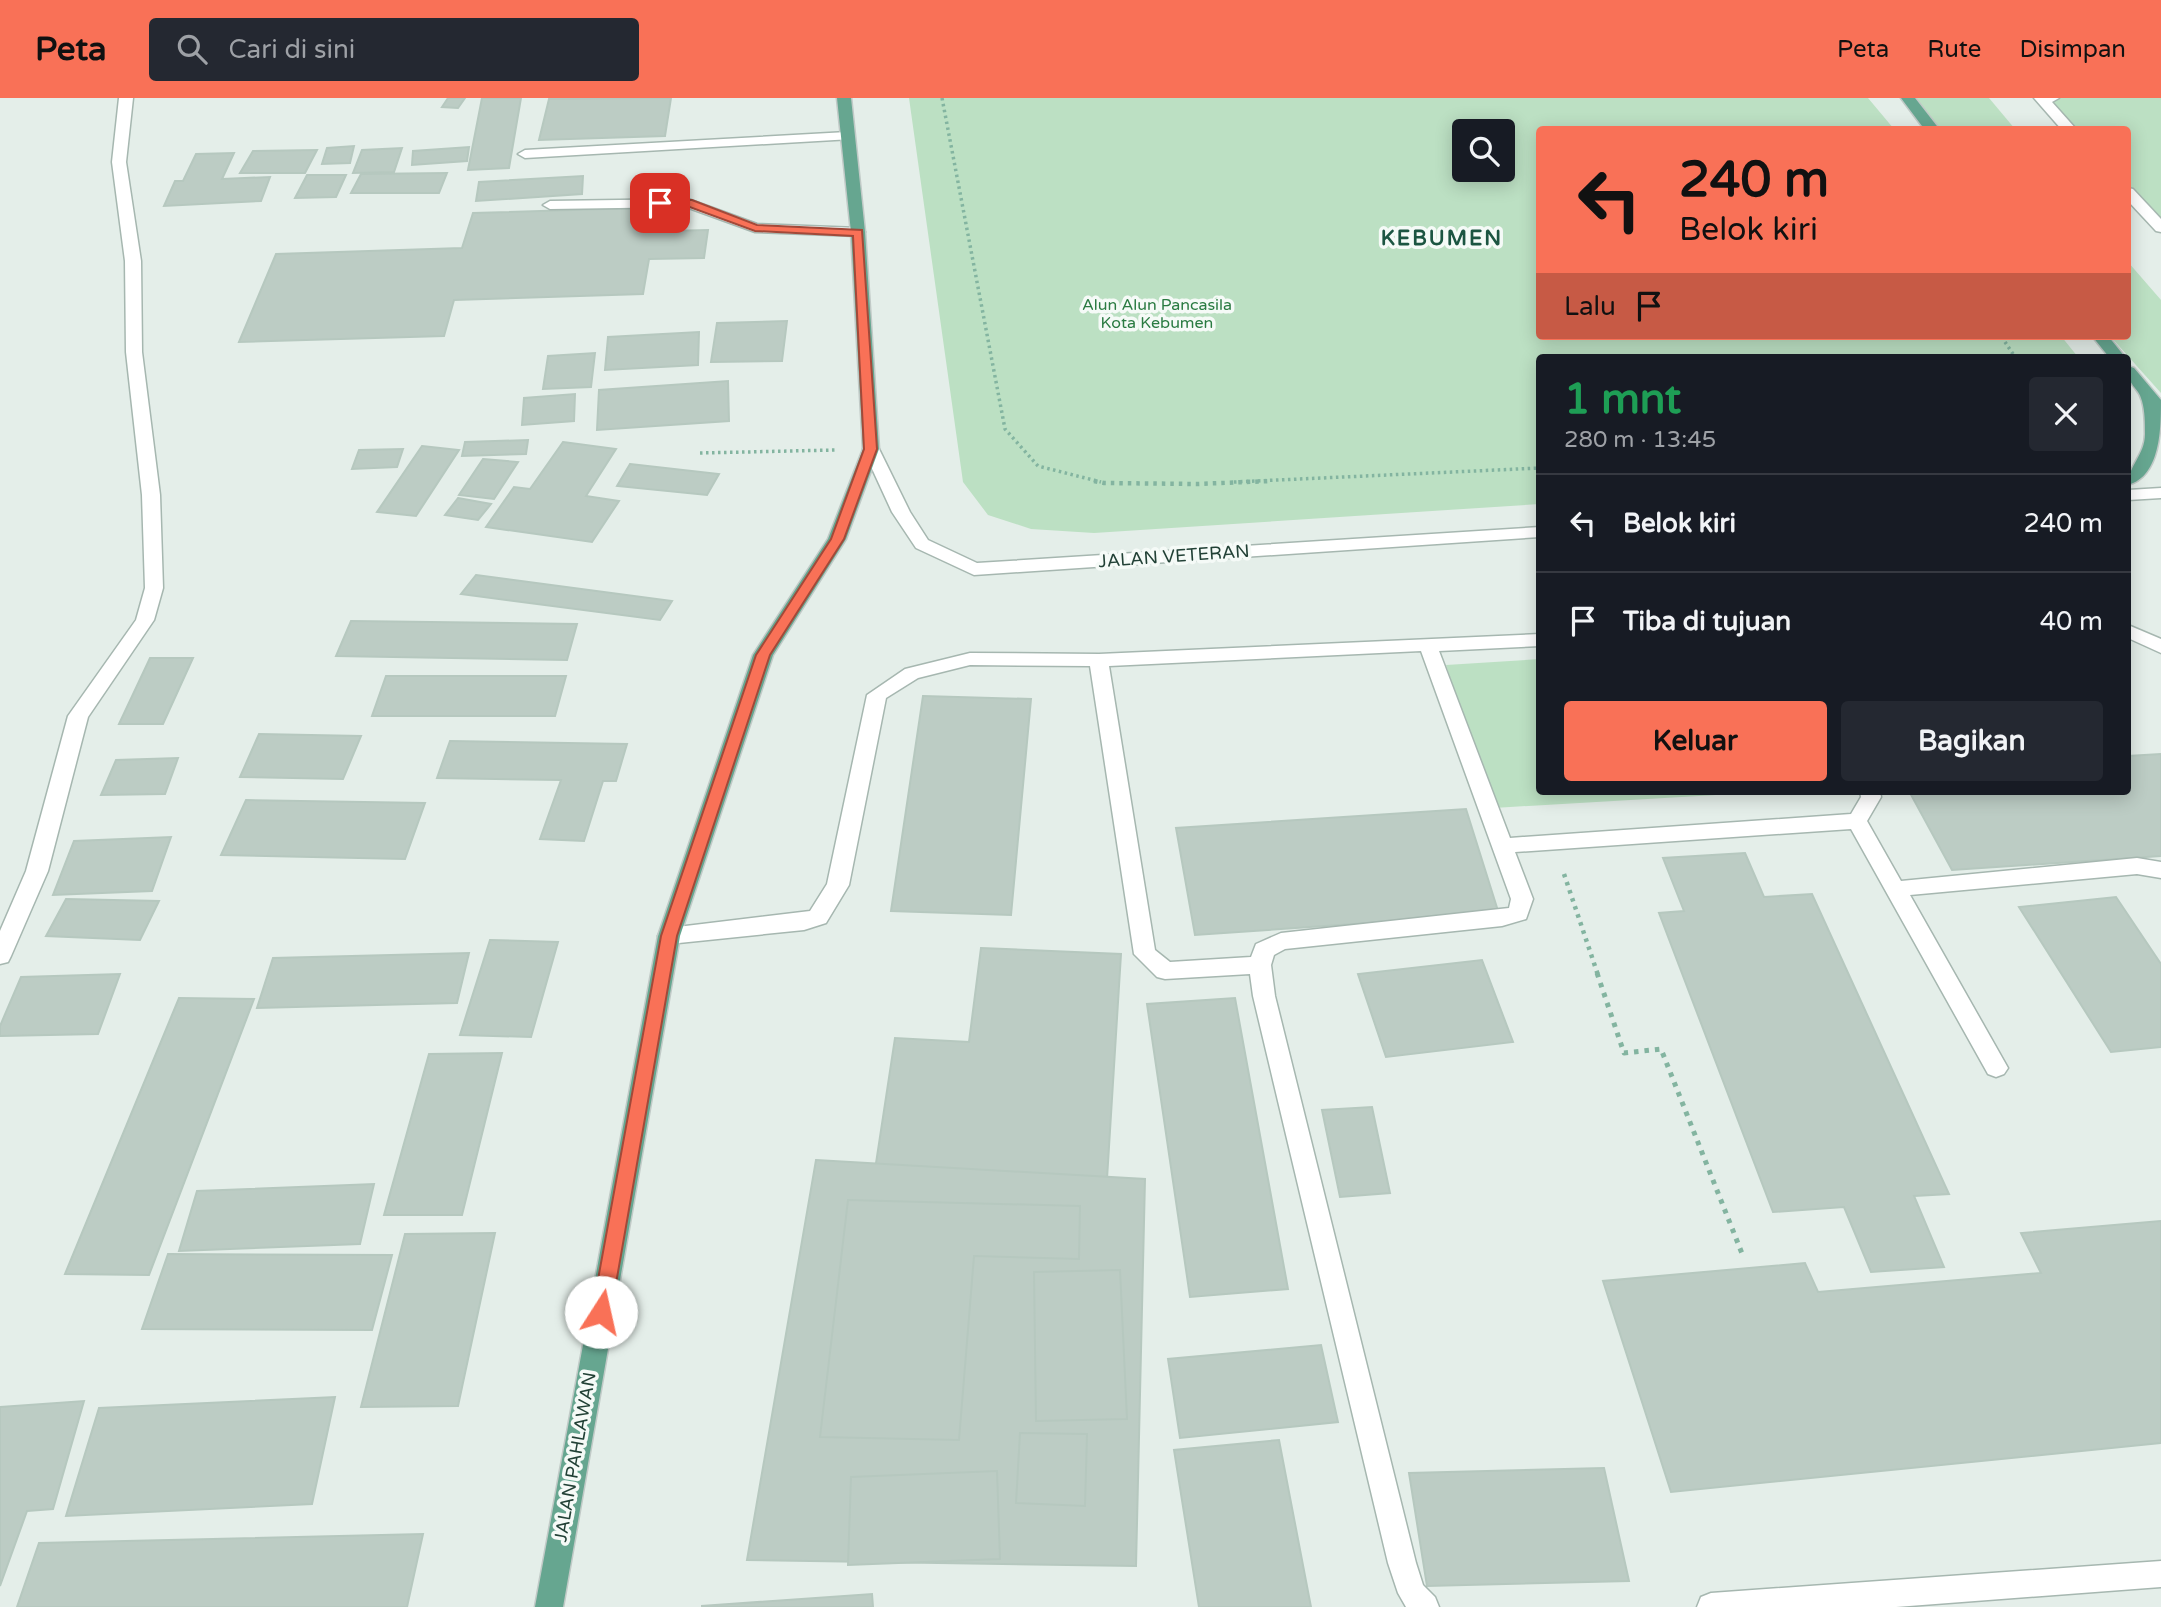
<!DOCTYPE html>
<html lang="id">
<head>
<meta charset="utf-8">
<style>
	:root { --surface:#171b24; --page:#242831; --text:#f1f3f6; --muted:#9ea1a6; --line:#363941; --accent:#f97157 }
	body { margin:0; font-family:"Varela Round",sans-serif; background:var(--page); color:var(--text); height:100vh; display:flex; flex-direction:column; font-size:26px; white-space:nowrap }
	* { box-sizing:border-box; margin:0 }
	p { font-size:23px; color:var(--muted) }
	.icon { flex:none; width:38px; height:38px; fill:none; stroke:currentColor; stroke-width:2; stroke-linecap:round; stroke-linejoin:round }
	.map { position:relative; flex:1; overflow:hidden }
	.details { position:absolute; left:1536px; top:256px; width:595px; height:441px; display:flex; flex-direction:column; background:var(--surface); border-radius:7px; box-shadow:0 4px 18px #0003 }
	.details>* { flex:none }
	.top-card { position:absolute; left:1536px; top:28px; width:595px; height:214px; border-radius:7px; box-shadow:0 4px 18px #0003; background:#f97157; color:#111; overflow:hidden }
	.controls { position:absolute; left:1452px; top:21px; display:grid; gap:14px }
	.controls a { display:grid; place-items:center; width:63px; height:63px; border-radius:7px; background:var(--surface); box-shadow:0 4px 18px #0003; font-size:35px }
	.pin { position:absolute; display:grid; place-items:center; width:60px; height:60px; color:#fff; margin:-30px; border-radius:14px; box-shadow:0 4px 10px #0006 }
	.me { position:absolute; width:77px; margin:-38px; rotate:10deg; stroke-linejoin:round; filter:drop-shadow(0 0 5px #0008) }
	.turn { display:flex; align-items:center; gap:24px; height:147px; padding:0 28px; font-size:32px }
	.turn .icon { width:91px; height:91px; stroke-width:2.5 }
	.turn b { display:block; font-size:49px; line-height:60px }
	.then { display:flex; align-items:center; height:66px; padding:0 28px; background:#0003; gap:14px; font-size:26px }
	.round { display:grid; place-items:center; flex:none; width:74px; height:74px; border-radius:7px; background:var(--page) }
	.summary { display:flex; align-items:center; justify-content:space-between; height:119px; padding:0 28px }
	h1 { font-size:42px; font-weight:700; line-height:52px; color:#1e9e55 }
	.primary-button { display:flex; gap:14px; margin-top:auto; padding:14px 28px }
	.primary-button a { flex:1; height:80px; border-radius:7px; background:var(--accent); color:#111; font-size:28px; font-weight:700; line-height:80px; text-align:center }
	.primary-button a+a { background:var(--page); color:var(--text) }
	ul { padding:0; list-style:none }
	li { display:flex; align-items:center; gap:21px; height:98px; padding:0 28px; border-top:2px solid var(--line) }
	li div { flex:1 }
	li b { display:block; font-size:26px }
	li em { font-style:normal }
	header { display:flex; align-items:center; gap:42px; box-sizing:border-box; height:98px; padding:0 35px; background:var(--accent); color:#111 }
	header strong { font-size:33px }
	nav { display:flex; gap:38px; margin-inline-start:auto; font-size:24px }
	.search { width:490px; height:63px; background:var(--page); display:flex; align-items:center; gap:18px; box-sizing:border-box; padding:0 24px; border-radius:7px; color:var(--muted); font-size:26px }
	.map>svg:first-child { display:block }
	.green { fill:#bce0c3; fill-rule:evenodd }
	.building { fill:#bcccc4; stroke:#b6c8bf; stroke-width:2 }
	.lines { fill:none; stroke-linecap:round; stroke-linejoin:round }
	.minor-casing { stroke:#a6b7b0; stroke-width:3 }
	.major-casing { stroke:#c1cac7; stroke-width:3 }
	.path-far2 { stroke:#83b4a0; stroke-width:3.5; stroke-dasharray:2.5 3.5; stroke-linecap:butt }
	.path-far1 { stroke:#83b4a0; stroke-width:4.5; stroke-dasharray:3.5 5; stroke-linecap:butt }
	.path { stroke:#83b4a0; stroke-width:5; stroke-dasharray:4.5 6; stroke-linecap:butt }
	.minor { fill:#fff; fill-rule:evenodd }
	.major { fill:#66a690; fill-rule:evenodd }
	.route { fill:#f97157; stroke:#a24939; stroke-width:2 }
	.labels { text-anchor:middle; stroke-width:7; stroke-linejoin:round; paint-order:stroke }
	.far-park-label { font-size:16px; fill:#2a7b42; stroke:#f5faf7 }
	.street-label { font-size:18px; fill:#224136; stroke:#f5faf7 }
	.far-district-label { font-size:21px; font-weight:bold; letter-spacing:2px; fill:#1c5542; stroke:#f5faf7 }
</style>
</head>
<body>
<header>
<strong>Peta</strong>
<div class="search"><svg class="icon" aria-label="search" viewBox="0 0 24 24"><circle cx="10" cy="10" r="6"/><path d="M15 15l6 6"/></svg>Cari di sini</div>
<nav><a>Peta</a><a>Rute</a><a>Disimpan</a></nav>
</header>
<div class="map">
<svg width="2161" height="1509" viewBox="0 0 2161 1509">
	<rect width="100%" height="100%" fill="#e4eee9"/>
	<g class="green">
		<path d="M 909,0 L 1868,0 L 1894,31 L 1540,32 L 1540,238 L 2061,238 L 2078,259 L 1540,259 L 1540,406 L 1094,435 L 1031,431 L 988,417 L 963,384 ZM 1465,33 L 1503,33 L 1503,72 L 1465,72 Z"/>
		<polygon points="1908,0 1989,0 2015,31 1933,31"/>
		<polygon points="2041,0 2161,0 2161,130 2128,94 2128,32 2070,31"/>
		<polygon points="2128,164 2161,202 2161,295 2110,238 2128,238"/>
		<polygon points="1540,561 1540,693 1783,693 1494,710 1446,567"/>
	</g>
	<g class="building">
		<polygon points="448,0 465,0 458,10 442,9"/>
		<polygon points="482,0 521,0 509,70 468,72"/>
		<polygon points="671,0 665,38 539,42 549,1"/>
		<polygon points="354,48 350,65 322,66 327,50"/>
		<polygon points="469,49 467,63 412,67 413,53"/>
		<polygon points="402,50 394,74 353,75 362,52"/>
		<polygon points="317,52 305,75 240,75 253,53"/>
		<polygon points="234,55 222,81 270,79 261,103 164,108 175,83 183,83 196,56"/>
		<polygon points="447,75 439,95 351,95 361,76"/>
		<polygon points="307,77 346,77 336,99 295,100"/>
		<polygon points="583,78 582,96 476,103 479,84"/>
		<polygon points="671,109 668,133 708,132 704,160 649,161 643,196 454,202 444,238 239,244 276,156 462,150 473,115"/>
		<polygon points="787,223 782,263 711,264 717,225"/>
		<polygon points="699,234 698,267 605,272 608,239"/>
		<polygon points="595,255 591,289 543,291 548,258"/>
		<polygon points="728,283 729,323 597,332 599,292"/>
		<polygon points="575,296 574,323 522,327 524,300"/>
		<polygon points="528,342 526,356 462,358 465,344"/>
		<polygon points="563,344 616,351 586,398 619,403 592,444 486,429 514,389 530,391"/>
		<polygon points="422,348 459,352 416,418 377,414"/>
		<polygon points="403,351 397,369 352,371 359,352"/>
		<polygon points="483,361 518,364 494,401 459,397"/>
		<polygon points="630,366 719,376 707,397 617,388"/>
		<polygon points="458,400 491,406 478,422 445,417"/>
		<polygon points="476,477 672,503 660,522 461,496"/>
		<polygon points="351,523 577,526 567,562 336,558"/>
		<polygon points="150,560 193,560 163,626 119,626"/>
		<polygon points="386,578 566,578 555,618 372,618"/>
		<polygon points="923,598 1031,601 1011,817 891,813"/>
		<polygon points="259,636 361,638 343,681 240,679"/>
		<polygon points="450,643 627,646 616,683 603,683 584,743 540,741 561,682 437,680"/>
		<polygon points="2161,656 2161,758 1952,772 1909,693 2128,693 2128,658"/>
		<polygon points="178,660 165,696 101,697 116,662"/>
		<polygon points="246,702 425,705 405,761 221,757"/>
		<polygon points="1466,711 1499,816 1195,837 1176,730"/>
		<polygon points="171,739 152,793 53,797 74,743"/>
		<polygon points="1745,755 1764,799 1812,796 1949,1096 1914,1098 1944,1169 1871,1174 1844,1109 1773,1114 1659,815 1684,813 1663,760"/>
		<polygon points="2116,799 2161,866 2161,949 2111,954 2019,809"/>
		<polygon points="66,801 159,803 140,842 46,838"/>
		<polygon points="490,842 558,844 531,939 460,937"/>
		<polygon points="981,850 1121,856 1106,1097 873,1085 895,940 969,944"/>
		<polygon points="469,855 457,905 257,910 273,860"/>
		<polygon points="1482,862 1513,944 1386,959 1358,876"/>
		<polygon points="120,876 98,936 0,938 0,928 21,879"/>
		<polygon points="179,900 254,901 149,1177 65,1176"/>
		<polygon points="1235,900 1288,1191 1190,1199 1147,906"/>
		<polygon points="502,955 462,1117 384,1117 429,956"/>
		<polygon points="1372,1009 1390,1095 1340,1099 1322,1012"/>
		<polygon points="816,1062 1145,1081 1136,1468 747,1462"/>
		<polygon points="374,1086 360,1146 179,1153 197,1093"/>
		<polygon points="848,1102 1080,1108 1079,1161 974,1158 959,1342 820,1339"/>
		<polygon points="2161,1123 2161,1345 1671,1394 1603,1183 1805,1165 1818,1194 2041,1175 2021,1135"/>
		<polygon points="495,1135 458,1308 361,1309 405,1136"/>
		<polygon points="168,1156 392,1157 372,1232 142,1231"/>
		<polygon points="1120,1172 1127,1321 1036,1323 1034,1174"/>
		<polygon points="1321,1247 1338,1324 1180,1340 1168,1261"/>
		<polygon points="335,1299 312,1406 66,1418 99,1310"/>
		<polygon points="84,1303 53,1411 27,1413 0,1488 0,1309"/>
		<polygon points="1020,1335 1087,1336 1085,1408 1016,1405"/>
		<polygon points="1279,1342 1311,1509 1199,1509 1174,1352"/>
		<polygon points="1604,1370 1629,1483 1427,1488 1409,1375"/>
		<polygon points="997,1373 1000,1461 848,1467 851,1379"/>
		<polygon points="423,1436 407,1509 17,1509 39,1445"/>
		<polygon points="872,1496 873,1509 702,1509 702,1508"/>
	</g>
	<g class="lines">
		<g class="minor-casing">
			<g id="minor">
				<polygon points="119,0 133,0 126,64 141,163 142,254 160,397 163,490 154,522 88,619 48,773 11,858 8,864 0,866 0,833 26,773 68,618 136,522 145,490 142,397 126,254 125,163 112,64"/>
				<polygon points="2034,0 2059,0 2052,4 2077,32 2062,32"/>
				<polygon points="847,34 852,35 852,41 525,60 518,56 525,52"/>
				<polygon points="2128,90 2133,91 2161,121 2161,134 2156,133 2128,103"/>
				<polygon points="688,101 757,126 858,130 865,134 858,138 755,134 686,109 550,111 543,107 550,103"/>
				<polygon points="871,346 879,351 910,414 928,442 977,465 1540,429 1540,439 974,477 916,450 892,414 863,351"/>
				<polygon points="2161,390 2161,400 2128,402 2128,392"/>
				<polygon points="2128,527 2161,541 2161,555 2128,540"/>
				<path d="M 1540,536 L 1540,548 L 1439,553 L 1510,740 L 1851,716 L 1861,699 L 1860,693 L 1880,693 L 1881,699 L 1867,723 L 1901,783 L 2137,760 L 2161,764 L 2161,780 L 2137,776 L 1910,797 L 2008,970 L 2004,976 L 1996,979 L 1988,976 L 1851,731 L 1515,754 L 1533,801 L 1526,821 L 1502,828 L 1285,851 L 1274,857 L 1271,867 L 1275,898 L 1416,1465 L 1423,1487 L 1435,1499 L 1439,1509 L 1406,1509 L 1398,1495 L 1388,1465 L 1253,898 L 1250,876 L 1165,881 L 1157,879 L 1134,856 L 1090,568 L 970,567 L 918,580 L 886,600 L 849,787 L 826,825 L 804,832 L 669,846 L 661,844 L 658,838 L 661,832 L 669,830 L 810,813 L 827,786 L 867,597 L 905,571 L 970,555 L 1099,556 ZM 1421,553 L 1511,801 L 1509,810 L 1281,835 L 1256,846 L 1251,859 L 1170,864 L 1155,852 L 1109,568 Z"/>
				<polygon points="2161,1463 2161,1489 1896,1509 1697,1509 1701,1499 1711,1495"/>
			</g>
		</g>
		<g class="major-casing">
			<g id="major">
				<polygon points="837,0 851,0 865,134 879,351 846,441 773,557 680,838 563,1509 535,1509 658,838 753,557 828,441 863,351 851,134"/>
				<polygon points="1901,0 1915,0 1940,32 1925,32"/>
				<polygon points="2092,238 2108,238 2125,259 2109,259"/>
				<path d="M 2128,268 L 2134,270 L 2161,302 C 2161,329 2161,378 2128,387 C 2128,368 2145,357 2145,336 C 2145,326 2145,313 2142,303 C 2138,287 2128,291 2128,268 Z"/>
			</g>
		</g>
		<g class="path-far2">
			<polyline points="942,0 1005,331 1038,368 1101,384"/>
			<polyline points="2005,244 2015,259"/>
			<polyline points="700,355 835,352"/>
			<polyline points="1234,384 1540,370"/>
		</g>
		<g class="path-far1">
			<polyline points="1094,383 1104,385 1197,386 1271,383"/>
			<polyline points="1564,776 1598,877"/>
		</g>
		<polyline class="path" points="1597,875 1624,955 1661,951 1743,1158"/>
		<use href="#minor" class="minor"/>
		<use href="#major" class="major"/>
	</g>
	<polygon class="route" points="660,102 692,102 757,127 862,132 877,351 844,441 770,557 677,838 611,1214 608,1220 601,1222 595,1220 592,1214 661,838 756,557 831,441 864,351 853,138 755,133 687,108 656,108 656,103"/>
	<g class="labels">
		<g class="far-park-label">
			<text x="1157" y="212">Alun Alun Pancasila<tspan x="1157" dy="18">Kota Kebumen</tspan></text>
		</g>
		<g class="street-label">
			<text transform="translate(1174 458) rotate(-4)" y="6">JALAN VETERAN</text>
			<text transform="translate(575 1359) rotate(-80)" y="6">JALAN PAHLAWAN</text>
		</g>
		<g class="far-district-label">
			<text x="1442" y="147">KEBUMEN</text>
		</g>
	</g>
</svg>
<div class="controls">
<a><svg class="icon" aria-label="search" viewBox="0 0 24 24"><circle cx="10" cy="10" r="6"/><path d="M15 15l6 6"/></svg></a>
</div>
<div class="pin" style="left:660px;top:105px;background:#d93025"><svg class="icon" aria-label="arrive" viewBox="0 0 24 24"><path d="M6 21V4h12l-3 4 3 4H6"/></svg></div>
<svg class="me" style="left:601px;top:1214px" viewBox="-20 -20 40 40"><circle r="19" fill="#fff"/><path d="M0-13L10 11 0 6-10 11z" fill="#f97157"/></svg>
<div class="top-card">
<div class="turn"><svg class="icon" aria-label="left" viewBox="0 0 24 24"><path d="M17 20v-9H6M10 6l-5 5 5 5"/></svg><div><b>240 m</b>Belok kiri</div></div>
<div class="then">Lalu<svg class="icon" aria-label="arrive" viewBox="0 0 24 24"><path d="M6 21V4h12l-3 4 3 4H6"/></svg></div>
</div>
<section class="details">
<div class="summary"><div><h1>1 mnt</h1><p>280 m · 13:45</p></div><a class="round"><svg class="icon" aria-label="close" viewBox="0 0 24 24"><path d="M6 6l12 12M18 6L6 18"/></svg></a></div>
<ul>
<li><svg class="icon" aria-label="left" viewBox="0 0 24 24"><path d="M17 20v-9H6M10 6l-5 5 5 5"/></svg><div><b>Belok kiri</b></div><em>240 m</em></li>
<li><svg class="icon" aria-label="arrive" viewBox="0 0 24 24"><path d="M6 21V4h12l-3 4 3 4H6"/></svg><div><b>Tiba di tujuan</b></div><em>40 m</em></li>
</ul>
<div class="primary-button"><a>Keluar</a><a>Bagikan</a></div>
</section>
</div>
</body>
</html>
